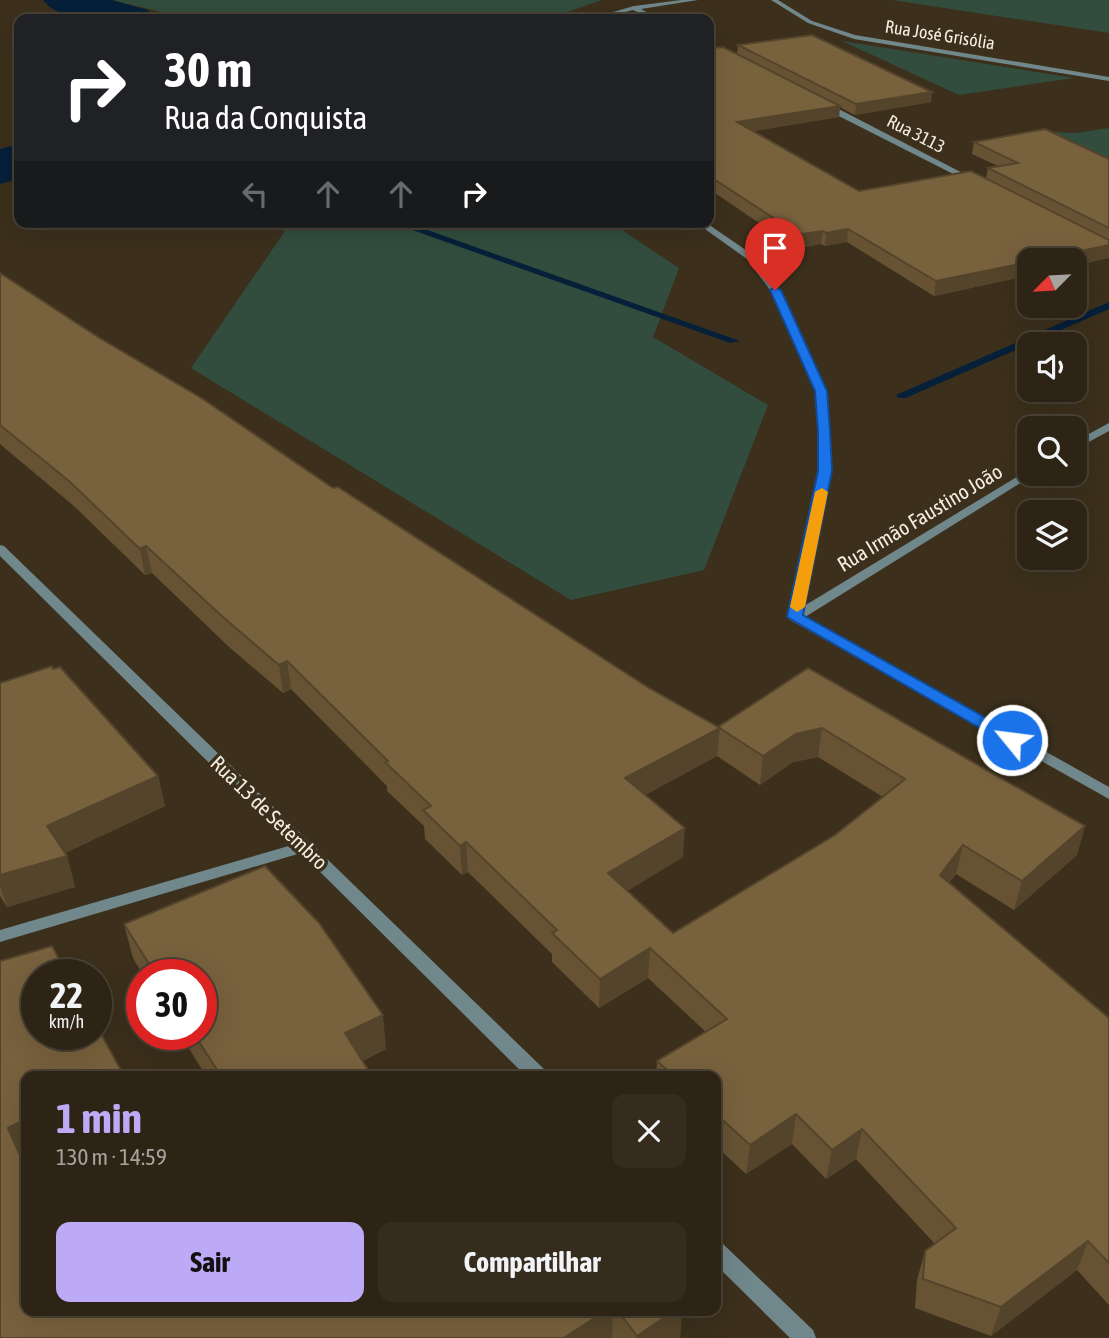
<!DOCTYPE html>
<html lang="pt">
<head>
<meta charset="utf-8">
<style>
	:root { --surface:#2d2415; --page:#352c1e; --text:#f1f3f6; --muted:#a7a4a0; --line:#484134; --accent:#bcaaf6 }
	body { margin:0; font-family:"Asap Condensed",sans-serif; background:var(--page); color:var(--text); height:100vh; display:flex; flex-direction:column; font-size:26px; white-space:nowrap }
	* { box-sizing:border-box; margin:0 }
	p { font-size:23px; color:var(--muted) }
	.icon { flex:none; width:38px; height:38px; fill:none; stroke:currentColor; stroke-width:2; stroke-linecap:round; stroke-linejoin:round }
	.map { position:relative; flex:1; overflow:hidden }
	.side { position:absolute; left:21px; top:1071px; width:700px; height:245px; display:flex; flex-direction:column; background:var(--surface); border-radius:14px; box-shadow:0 7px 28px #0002,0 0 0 2px var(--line) }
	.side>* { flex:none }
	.banner { position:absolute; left:14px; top:14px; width:700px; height:214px; border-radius:14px; box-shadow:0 7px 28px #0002,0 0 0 2px var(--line); background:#202124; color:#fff; overflow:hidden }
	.needle { width:46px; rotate:246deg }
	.tools { position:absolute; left:1017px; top:248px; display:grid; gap:14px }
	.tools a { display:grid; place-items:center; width:70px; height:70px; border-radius:14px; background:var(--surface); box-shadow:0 7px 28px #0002,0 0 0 2px var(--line); font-size:35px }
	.speed { position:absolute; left:21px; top:959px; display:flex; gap:14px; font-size:35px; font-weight:700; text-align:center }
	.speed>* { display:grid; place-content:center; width:91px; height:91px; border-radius:50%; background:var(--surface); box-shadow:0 7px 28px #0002,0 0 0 2px var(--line); line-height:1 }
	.speed small { font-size:18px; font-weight:400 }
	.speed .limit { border:10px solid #d22; background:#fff; color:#111 }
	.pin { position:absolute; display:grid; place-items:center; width:60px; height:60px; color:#fff; margin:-72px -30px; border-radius:50% 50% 50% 0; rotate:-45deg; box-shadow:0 0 7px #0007 }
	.pin .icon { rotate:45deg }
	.me { position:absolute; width:77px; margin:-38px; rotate:299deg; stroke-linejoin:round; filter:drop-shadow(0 0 5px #0008) }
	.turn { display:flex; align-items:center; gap:24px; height:147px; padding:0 35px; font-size:32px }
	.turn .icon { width:91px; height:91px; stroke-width:2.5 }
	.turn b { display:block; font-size:49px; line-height:60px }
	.lanes { display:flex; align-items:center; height:66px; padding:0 35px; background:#0003; justify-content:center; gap:35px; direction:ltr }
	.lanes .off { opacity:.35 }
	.round { display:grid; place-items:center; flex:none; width:74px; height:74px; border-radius:14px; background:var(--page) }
	.head { display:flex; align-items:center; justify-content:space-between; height:119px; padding:0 35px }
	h1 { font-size:42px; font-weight:700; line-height:52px; color:var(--accent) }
	.action { display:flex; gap:14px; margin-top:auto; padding:14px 35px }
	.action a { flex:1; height:80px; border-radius:14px; background:var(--accent); color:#111; font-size:28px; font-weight:700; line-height:80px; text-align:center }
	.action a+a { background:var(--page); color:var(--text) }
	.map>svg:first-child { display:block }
	.green { fill:#324d3e }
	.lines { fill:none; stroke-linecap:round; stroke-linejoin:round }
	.stream { fill:#06203a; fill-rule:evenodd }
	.river { fill:#06203a; fill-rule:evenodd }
	.street { fill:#70878c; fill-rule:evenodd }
	.wall { fill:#675334; fill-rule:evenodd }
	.shaded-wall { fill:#54442b }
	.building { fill:#78613d; stroke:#54442b; stroke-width:2 }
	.route { fill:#1a73e8; stroke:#114b97; stroke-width:2 }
	.slow { fill:#f59e0b }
	.labels { text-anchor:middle; stroke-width:7; stroke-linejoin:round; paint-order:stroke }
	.far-street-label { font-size:18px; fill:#f5ede0; stroke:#3c301c }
	.street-label { font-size:21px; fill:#f5ede0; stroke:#3c301c }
</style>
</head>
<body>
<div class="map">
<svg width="1109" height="1338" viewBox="0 0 1109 1338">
	<rect width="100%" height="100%" fill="#3c301c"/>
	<g class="green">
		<polygon points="111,0 602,0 547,19 191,19"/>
		<polygon points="892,0 1109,0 1109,33"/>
		<polygon points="842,41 1074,78 959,95"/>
		<polygon points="1109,128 1109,165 1050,132 1076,133"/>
		<polygon points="274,222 610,222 679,268 653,337 768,405 704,570 571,600 191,368 285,231"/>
	</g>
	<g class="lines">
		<g class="stream">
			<polygon points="390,222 405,222 740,341 730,343"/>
			<polygon points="1109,302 1109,309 906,398 898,398 896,395"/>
		</g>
		<g class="river">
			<path d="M 43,0 L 112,0 L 148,10 L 155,19 C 126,20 61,26 43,0 Z"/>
			<polygon points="19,144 19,179 0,184 0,149"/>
		</g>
		<g class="street">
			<polygon points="681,0 698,0 641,9 659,19 652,19 633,10 598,19 589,19 634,6"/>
			<polygon points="771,0 778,0 812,21 855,35 1109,77 1109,81 854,39 808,23"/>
			<polygon points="819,102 825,102 980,182 973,184 819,106"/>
			<polygon points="695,222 705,222 753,255 780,290 826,391 831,471 804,606 1025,472 1029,470 1029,474 1035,474 805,617 1109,787 1109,799 790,620 788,617 819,471 816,391 770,290 747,259"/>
			<polygon points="1109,423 1109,431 1074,450 1074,442"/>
			<polygon points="0,545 4,546 545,1070 547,1076 526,1076 301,853 0,942 0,930 292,845 0,556"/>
			<polygon points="716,1241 723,1244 813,1330 816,1338 790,1338 716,1265"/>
		</g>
	</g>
	<g class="wall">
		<polygon points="738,45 931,102 855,115 840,107 839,117 753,131 859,191 986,179 988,168 998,166 972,154 974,142 1109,159 1109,258 934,296 847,242 825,246 821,244 800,248 793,246 709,189 709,48 737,54"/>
		<path d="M 0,273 L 333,488 L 649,688 L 718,727 L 808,668 L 1085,826 L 1077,855 L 1014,910 L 956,874 L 949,883 L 1109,1018 L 1109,1305 L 1077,1270 L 991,1336 L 915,1308 L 917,1280 L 925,1251 L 935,1244 L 856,1159 L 826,1179 L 792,1144 L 746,1174 L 716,1146 L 716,1076 L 656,1076 L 657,1061 L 706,1032 L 648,978 L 599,1008 L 552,962 L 552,954 L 468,872 L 462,875 L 425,839 L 424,826 L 387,791 L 387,786 L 291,689 L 283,693 L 228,646 L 152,573 L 145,575 L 75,507 L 0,444 ZM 717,756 L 760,785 L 793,762 L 818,757 L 883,797 L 835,835 L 673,933 L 627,891 L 683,857 L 645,795 Z"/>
		<polygon points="53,669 158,776 165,806 65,853 67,856 75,887 7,907 0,896 0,683"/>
		<polygon points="124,924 386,1049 363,1061 372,1076 206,1076 180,1034 201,1034 201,975 143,975 133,958"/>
		<polygon points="0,961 122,1072 124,1076 26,1076 26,1160 23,1162 26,1311 682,1311 680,1338 0,1338"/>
	</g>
	<g class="shaded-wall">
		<polygon points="932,92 931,102 855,115 856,104"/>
		<polygon points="840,106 839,117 736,134 737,122"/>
		<polygon points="848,229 847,242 825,246 826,233"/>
		<polygon points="823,231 821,244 800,248 802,234"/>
		<polygon points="1109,245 1109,258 1074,265 1074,261 1035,261"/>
		<polygon points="1029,262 1029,275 934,296 936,281"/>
		<polygon points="146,546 152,573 145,575 140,549"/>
		<polygon points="287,661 291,689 283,693 279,665"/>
		<polygon points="720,728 717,756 623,807 625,778"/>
		<polygon points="822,728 818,757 793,762 760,785 763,756 796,734"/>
		<polygon points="158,776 165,806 56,857 47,826"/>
		<polygon points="1085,826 1077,855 1014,910 1022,881"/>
		<polygon points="685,828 683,857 607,903 608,873"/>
		<polygon points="466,842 468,872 462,875 460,846"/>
		<polygon points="963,845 956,874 933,904 940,875"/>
		<polygon points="67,856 75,887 7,907 0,886 0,875"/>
		<polygon points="650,948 648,978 599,1008 600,979"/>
		<polygon points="383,1015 386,1049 349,1068 345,1033"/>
		<polygon points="122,1072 124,1076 114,1076"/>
		<polygon points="796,1114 792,1144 746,1174 750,1145"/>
		<polygon points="26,1119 26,1160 21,1163 8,1128"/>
		<polygon points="862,1129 856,1159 826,1179 832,1150"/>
		<polygon points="1088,1241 1077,1270 991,1336 1001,1307"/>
		<polygon points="605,1311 613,1311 612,1338 564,1338"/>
		<polygon points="674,1311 682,1311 680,1338 636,1338 637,1336"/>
	</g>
	<g class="building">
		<polygon points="812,35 932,92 856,104 738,45"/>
		<polygon points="723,47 840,106 737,122 859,191 971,171 1109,240 1109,245 1035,261 1029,261 1029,262 936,281 848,229 826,233 823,231 802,234 795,232 709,176 709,48"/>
		<polygon points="1045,129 1109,159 1109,228 988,168 1018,163 974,142"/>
		<polygon points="0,273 98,337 203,399 333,488 338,487 649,688 720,728 625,778 685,828 608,873 673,933 835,835 905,779 822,728 796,734 763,756 718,727 808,668 1085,826 1022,881 963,845 940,875 1109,1018 1109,1263 1088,1241 1001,1307 923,1279 925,1251 956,1228 862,1129 832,1150 796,1114 750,1145 716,1114 716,1076 674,1076 657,1061 727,1019 650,948 600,979 552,933 557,930 466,842 460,846 423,810 431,806 385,762 388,761 287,661 279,665 224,618 146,546 140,549 69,481 0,425"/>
		<polygon points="52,666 53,669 60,667 158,776 47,826 67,856 0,875 0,683"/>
		<polygon points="265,866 319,923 383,1015 345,1033 372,1076 221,1076 194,1034 201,1034 201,975 156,975 124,924"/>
		<polygon points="52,946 68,975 37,975 37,1034 96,1034 96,1025 122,1072 114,1076 26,1076 26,1119 8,1128 26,1169 26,1311 605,1311 564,1338 0,1338 0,961"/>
		<polygon points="618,1311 674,1311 637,1336"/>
	</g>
	<polygon class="route" points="775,287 781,290 827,391 830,431 832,471 803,615 1018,736 1021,740 1018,743 1006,743 787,617 818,471 818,431 815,391 770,290"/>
	<polygon class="slow" points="822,488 828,492 805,607 797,612 790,607 815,492"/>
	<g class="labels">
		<g class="far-street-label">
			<text transform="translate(940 35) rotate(9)" y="6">Rua José Grisólia</text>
			<text transform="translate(916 134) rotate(27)" y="6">Rua 3113</text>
		</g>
		<g class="street-label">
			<text transform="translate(920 518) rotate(-31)" y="7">Rua Irmão Faustino João</text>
			<text transform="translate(269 813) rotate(44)" y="7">Rua 13 de Setembro</text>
		</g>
	</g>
</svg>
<div class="tools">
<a><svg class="needle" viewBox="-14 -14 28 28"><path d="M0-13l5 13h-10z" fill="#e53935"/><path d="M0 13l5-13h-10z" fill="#a7a4a0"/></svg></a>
<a><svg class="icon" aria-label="sound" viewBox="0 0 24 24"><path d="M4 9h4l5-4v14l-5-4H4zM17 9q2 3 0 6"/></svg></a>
<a><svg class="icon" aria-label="search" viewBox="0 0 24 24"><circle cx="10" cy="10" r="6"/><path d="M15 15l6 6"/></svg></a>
<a><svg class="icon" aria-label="layers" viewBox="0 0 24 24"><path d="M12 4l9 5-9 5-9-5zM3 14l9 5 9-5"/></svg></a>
</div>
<div class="speed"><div>22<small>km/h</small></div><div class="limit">30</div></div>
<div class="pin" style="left:775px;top:290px;background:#d93025"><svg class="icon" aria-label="arrive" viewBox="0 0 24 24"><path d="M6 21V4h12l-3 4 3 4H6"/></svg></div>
<svg class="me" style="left:1012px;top:740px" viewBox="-20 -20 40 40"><circle r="17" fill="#1a73e8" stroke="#fff" stroke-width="3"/><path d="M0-11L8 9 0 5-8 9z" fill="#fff"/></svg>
<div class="banner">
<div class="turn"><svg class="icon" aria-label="right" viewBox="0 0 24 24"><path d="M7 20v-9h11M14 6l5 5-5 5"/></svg><div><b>30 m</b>Rua da Conquista</div></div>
<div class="lanes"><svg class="icon off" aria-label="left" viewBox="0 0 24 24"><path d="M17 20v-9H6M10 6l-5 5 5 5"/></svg><svg class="icon off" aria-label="ahead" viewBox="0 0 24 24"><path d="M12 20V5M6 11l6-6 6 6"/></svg><svg class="icon off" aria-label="ahead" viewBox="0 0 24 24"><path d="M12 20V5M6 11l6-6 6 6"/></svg><svg class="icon" aria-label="right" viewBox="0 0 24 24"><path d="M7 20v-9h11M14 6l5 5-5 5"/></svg></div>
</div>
<section class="side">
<div class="head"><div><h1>1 min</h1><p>130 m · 14:59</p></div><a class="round"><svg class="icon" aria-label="close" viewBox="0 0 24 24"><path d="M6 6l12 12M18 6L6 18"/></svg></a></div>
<div class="action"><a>Sair</a><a>Compartilhar</a></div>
</section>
</div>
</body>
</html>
